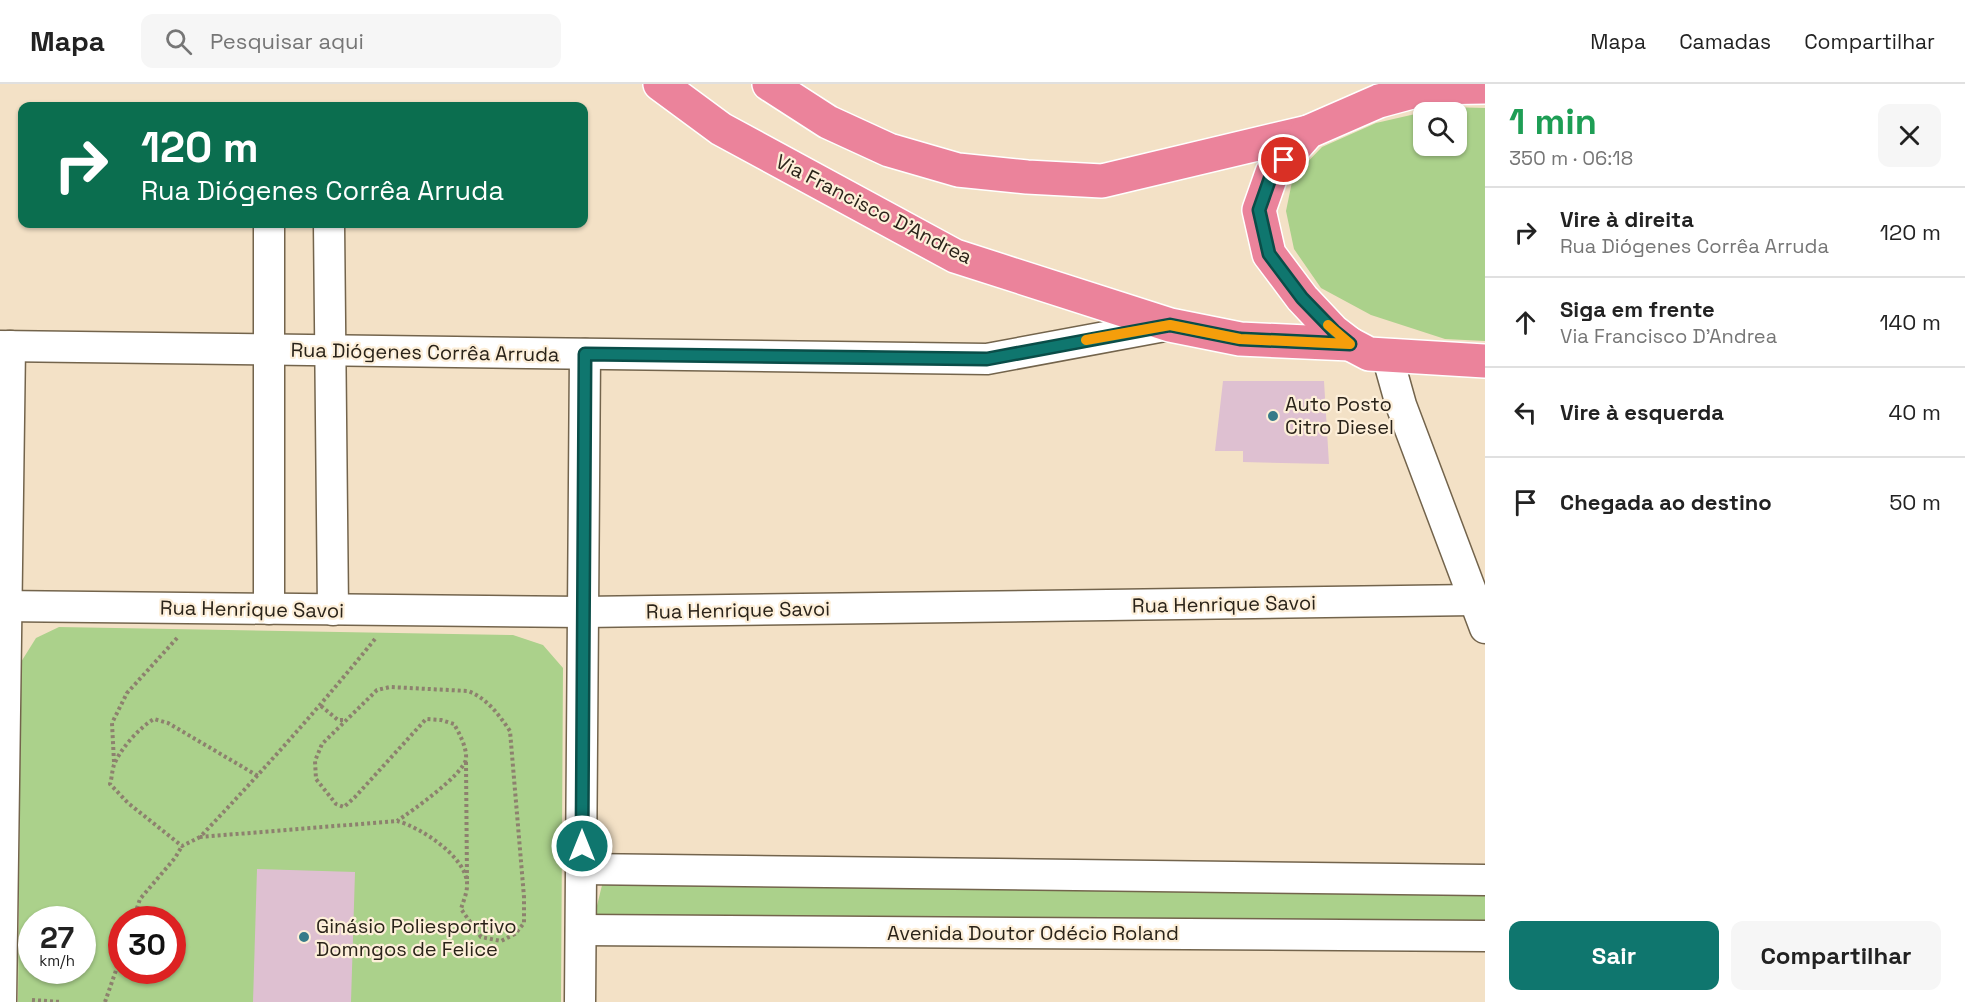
<!DOCTYPE html>
<html lang="pt">
<head>
<meta charset="utf-8">
<style>
	:root { --surface:#fff; --page:#f6f6f6; --text:#222; --muted:#767676; --line:#e0e0e0; --accent:#0f766e }
	body { margin:0; font-family:"Space Grotesk",sans-serif; background:var(--page); color:var(--text); height:100vh; display:flex; flex-direction:column; font-size:22px; white-space:nowrap }
	* { box-sizing:border-box; margin:0 }
	p { font-size:20px; color:var(--muted) }
	.icon { flex:none; width:33px; height:33px; fill:none; stroke:currentColor; stroke-width:2; stroke-linecap:round; stroke-linejoin:round }
	.map { position:relative; flex:1; overflow:hidden }
	.details { display:flex; flex-direction:column; background:var(--surface); width:480px }
	.details>* { flex:none }
	.banner { position:absolute; left:18px; top:18px; width:570px; height:126px; border-radius:12px; box-shadow:0 2px 4px #0004; background:#0b6e4f; color:#fff; overflow:hidden }
	.fabs { position:absolute; left:1413px; top:18px; display:grid; gap:12px }
	.fabs a { display:grid; place-items:center; width:54px; height:54px; border-radius:12px; background:var(--surface); box-shadow:0 2px 4px #0004; font-size:30px }
	.speed { position:absolute; left:18px; top:822px; display:flex; gap:12px; font-size:30px; font-weight:700; text-align:center }
	.speed>* { display:grid; place-content:center; width:78px; height:78px; border-radius:50%; background:var(--surface); box-shadow:0 2px 4px #0004; line-height:1 }
	.speed small { font-size:15px; font-weight:400 }
	.speed .limit { border:9px solid #d22; background:#fff; color:#111 }
	.pin { position:absolute; display:grid; place-items:center; width:51px; height:51px; color:#fff; margin:-26px; border:3px solid #fff; border-radius:50%; box-shadow:0 2px 6px #0007 }
	.me { position:absolute; width:66px; margin:-33px; rotate:0deg; stroke-linejoin:round; filter:drop-shadow(0 0 4px #0008) }
	.turn { display:flex; align-items:center; gap:21px; height:126px; padding:0 24px; font-size:27px }
	.turn .icon { width:78px; height:78px; stroke-width:2.5 }
	.turn b { display:block; font-size:42px; line-height:51px }
	.round { display:grid; place-items:center; flex:none; width:63px; height:63px; border-radius:12px; background:var(--page) }
	.summary { display:flex; align-items:center; justify-content:space-between; height:102px; padding:0 24px }
	h1 { font-size:36px; font-weight:800; line-height:45px; color:#1e9e55 }
	.primary-button { display:flex; gap:12px; margin-top:auto; padding:12px 24px }
	.primary-button a { flex:1; height:69px; border-radius:12px; background:var(--accent); color:#fff; font-size:24px; font-weight:800; line-height:69px; text-align:center }
	.primary-button a+a { background:var(--page); color:var(--text) }
	ul { padding:0; list-style:none }
	li { display:flex; align-items:center; gap:18px; height:90px; padding:0 24px; border-top:2px solid var(--line) }
	li div { flex:1 }
	li b { display:block; font-size:22px }
	li em { font-style:normal }
	header { display:flex; align-items:center; gap:36px; box-sizing:border-box; height:84px; padding:0 30px; background:var(--surface); border-bottom:2px solid var(--line) }
	header strong { font-size:28px }
	nav { display:flex; gap:33px; margin-inline-start:auto; font-size:21px }
	.search { width:420px; height:54px; background:var(--page); display:flex; align-items:center; gap:15px; box-sizing:border-box; padding:0 21px; border-radius:12px; color:var(--muted); font-size:22px }
	main { display:flex; flex:1; min-height:0 }
	.map>svg:first-child { display:block }
	.green { fill:#abd18b; fill-rule:evenodd }
	.building { fill:#dec0d1 }
	.lines { fill:none; stroke-linecap:round; stroke-linejoin:round }
	.minor-casing { stroke:#73644c; stroke-width:33 }
	.highway-casing { stroke:#fff; stroke-width:36 }
	.path { stroke:#8d816e; stroke-width:4; stroke-dasharray:3 3; stroke-linecap:butt }
	.minor { stroke:#fff; stroke-width:30 }
	.highway { stroke:#eb839b; stroke-width:33 }
	.route-casing { stroke:#0a4d48; stroke-width:15 }
	.route { stroke:#0f766e; stroke-width:10 }
	.slow { stroke:#f59e0b; stroke-width:10 }
	.poi-dot { fill:#367b89; stroke:#fdefd9; stroke-width:2 }
	.labels { text-anchor:middle; stroke-width:4.5; stroke-linejoin:round; paint-order:stroke }
	.street-label { font-size:20px; fill:#2a2319; stroke:#fdefd9 }
	.poi-label { font-size:20px; fill:#2a2319; stroke:#fdefd9; text-anchor:start }
</style>
</head>
<body>
<header>
<strong>Mapa</strong>
<div class="search"><svg class="icon" aria-label="search" viewBox="0 0 24 24"><circle cx="10" cy="10" r="6"/><path d="M15 15l6 6"/></svg>Pesquisar aqui</div>
<nav><a>Mapa</a><a>Camadas</a><a>Compartilhar</a></nav>
</header>
<main>
<div class="map">
<svg width="1485" height="918" viewBox="0 0 1485 918">
	<rect width="100%" height="100%" fill="#f3e1c6"/>
	<g class="green">
		<path d="M 1446,23 L 1485,24 L 1485,257 L 1445,255 L 1371,231 L 1321,204 L 1294,165 L 1286,127 L 1293,93 L 1322,63 L 1376,39 ZM 1456,28 L 1456,62 L 1424,62 L 1424,28 Z"/>
		<path d="M 59,543 L 513,551 L 543,561 L 563,584 L 561,918 L 18,918 L 21,578 L 36,554 ZM 32,836 L 82,836 L 82,886 L 32,886 ZM 122,836 L 172,836 L 172,886 L 122,886 Z"/>
		<polygon points="604,793 1485,808 1485,840 593,838"/>
	</g>
	<g class="building">
		<polygon points="1223,297 1324,297 1329,380 1243,378 1243,367 1215,367"/>
		<polygon points="257,785 355,788 351,918 253,918"/>
	</g>
	<g class="lines">
		<g class="minor-casing">
			<g id="minor">
				<polyline points="329,140 333,526"/>
				<polyline points="0,262 987,275 1170,241"/>
				<polyline points="1387,271 1401,321 1485,544"/>
				<polyline points="0,522 583,528 1475,516"/>
				<polyline points="269,525 269,140"/>
				<polyline points="582,785 1485,796"/>
				<polyline points="581,846 1485,852"/>
				<polyline points="1,918 10,262"/>
				<polyline points="580,918 585,270"/>
			</g>
		</g>
		<g class="highway-casing">
			<g id="highway">
				<polyline points="660,0 721,45 955,172 1170,241 1240,255 1350,260"/>
				<polyline points="769,0 828,38 889,66 958,86 1027,93 1102,97 1308,48"/>
				<polyline points="1485,3 1427,4 1379,17 1308,48 1272,89 1259,126 1269,170 1302,214 1333,247 1350,260 1369,270 1485,277"/>
			</g>
		</g>
		<g class="path">
			<path d="M 375,555 C 319,624 261,689 200,753 L 397,737 C 420,743 469,774 467,802 C 467,809 463,818 461,825 L 481,853 L 501,857 L 515,850 L 524,839 L 524,813 L 510,647 C 499,631 487,614 468,607 L 390,603 L 377,606 L 322,660 L 315,677 L 316,695 L 336,720 L 344,723 L 356,712 L 426,635 L 441,636 L 454,640 C 459,649 467,663 466,675 C 463,691 412,727 397,737"/>
			<polyline points="321,622 338,636 344,636"/>
			<polyline points="114,678 112,639 127,609 178,553"/>
			<polyline points="466,678 467,796"/>
			<path d="M 200,753 L 182,762 L 128,719 L 110,700 C 112,694 112,686 114,681 C 120,665 140,643 154,635 L 168,639 L 258,692"/>
			<polyline points="133,836 140,815 175,774 182,762"/>
			<polyline points="32,916 61,918"/>
			<polyline points="105,918 122,869"/>
		</g>
		<use href="#minor" class="minor"/>
		<use href="#highway" class="highway"/>
	</g>
	<g class="lines">
		<g class="route-casing">
			<polyline id="route" points="582,762 585,270 987,275 1170,241 1240,255 1350,260 1334,247 1302,214 1269,170 1259,126 1272,89 1284,76"/>
		</g>
		<use href="#route" class="route"/>
		<polyline class="slow" points="1086,256 1170,241 1240,255 1350,260 1328,241"/>
	</g>
	<g class="poi-dot">
		<circle cx="1273" cy="332" r="6"/>
		<circle cx="304" cy="853" r="6"/>
	</g>
	<g class="labels">
		<g class="street-label">
			<text transform="translate(874 125) rotate(27)" y="7">Via Francisco D'Andrea</text>
			<text transform="translate(425 268) rotate(1)" y="7">Rua Diógenes Corrêa Arruda</text>
			<text transform="translate(1224 520) rotate(-1)" y="7">Rua Henrique Savoi</text>
			<text transform="translate(252 525) rotate(1)" y="7">Rua Henrique Savoi</text>
			<text transform="translate(738 526) rotate(-1)" y="7">Rua Henrique Savoi</text>
			<text x="1033" y="856">Avenida Doutor Odécio Roland</text>
		</g>
		<g class="poi-label">
			<text x="1285" y="327">Auto Posto<tspan x="1285" dy="23">Citro Diesel</tspan></text>
			<text x="316" y="849">Ginásio Poliesportivo<tspan x="316" dy="23">Domngos de Felice</tspan></text>
		</g>
	</g>
</svg>
<div class="fabs">
<a><svg class="icon" aria-label="search" viewBox="0 0 24 24"><circle cx="10" cy="10" r="6"/><path d="M15 15l6 6"/></svg></a>
</div>
<div class="speed"><div>27<small>km/h</small></div><div class="limit">30</div></div>
<div class="pin" style="left:1284px;top:76px;background:#d93025"><svg class="icon" aria-label="arrive" viewBox="0 0 24 24"><path d="M6 21V4h12l-3 4 3 4H6"/></svg></div>
<svg class="me" style="left:582px;top:762px" viewBox="-20 -20 40 40"><circle r="17" fill="#0f766e" stroke="#fff" stroke-width="3"/><path d="M0-11L8 9 0 5-8 9z" fill="#fff"/></svg>
<div class="banner">
<div class="turn"><svg class="icon" aria-label="right" viewBox="0 0 24 24"><path d="M7 20v-9h11M14 6l5 5-5 5"/></svg><div><b>120 m</b>Rua Diógenes Corrêa Arruda</div></div>
</div>
</div>
<section class="details">
<div class="summary"><div><h1>1 min</h1><p>350 m · 06:18</p></div><a class="round"><svg class="icon" aria-label="close" viewBox="0 0 24 24"><path d="M6 6l12 12M18 6L6 18"/></svg></a></div>
<ul>
<li><svg class="icon" aria-label="right" viewBox="0 0 24 24"><path d="M7 20v-9h11M14 6l5 5-5 5"/></svg><div><b>Vire à direita</b><p>Rua Diógenes Corrêa Arruda</p></div><em>120 m</em></li>
<li><svg class="icon" aria-label="ahead" viewBox="0 0 24 24"><path d="M12 20V5M6 11l6-6 6 6"/></svg><div><b>Siga em frente</b><p>Via Francisco D'Andrea</p></div><em>140 m</em></li>
<li><svg class="icon" aria-label="left" viewBox="0 0 24 24"><path d="M17 20v-9H6M10 6l-5 5 5 5"/></svg><div><b>Vire à esquerda</b></div><em>40 m</em></li>
<li><svg class="icon" aria-label="arrive" viewBox="0 0 24 24"><path d="M6 21V4h12l-3 4 3 4H6"/></svg><div><b>Chegada ao destino</b></div><em>50 m</em></li>
</ul>
<div class="primary-button"><a>Sair</a><a>Compartilhar</a></div>
</section>
</main>
</body>
</html>
